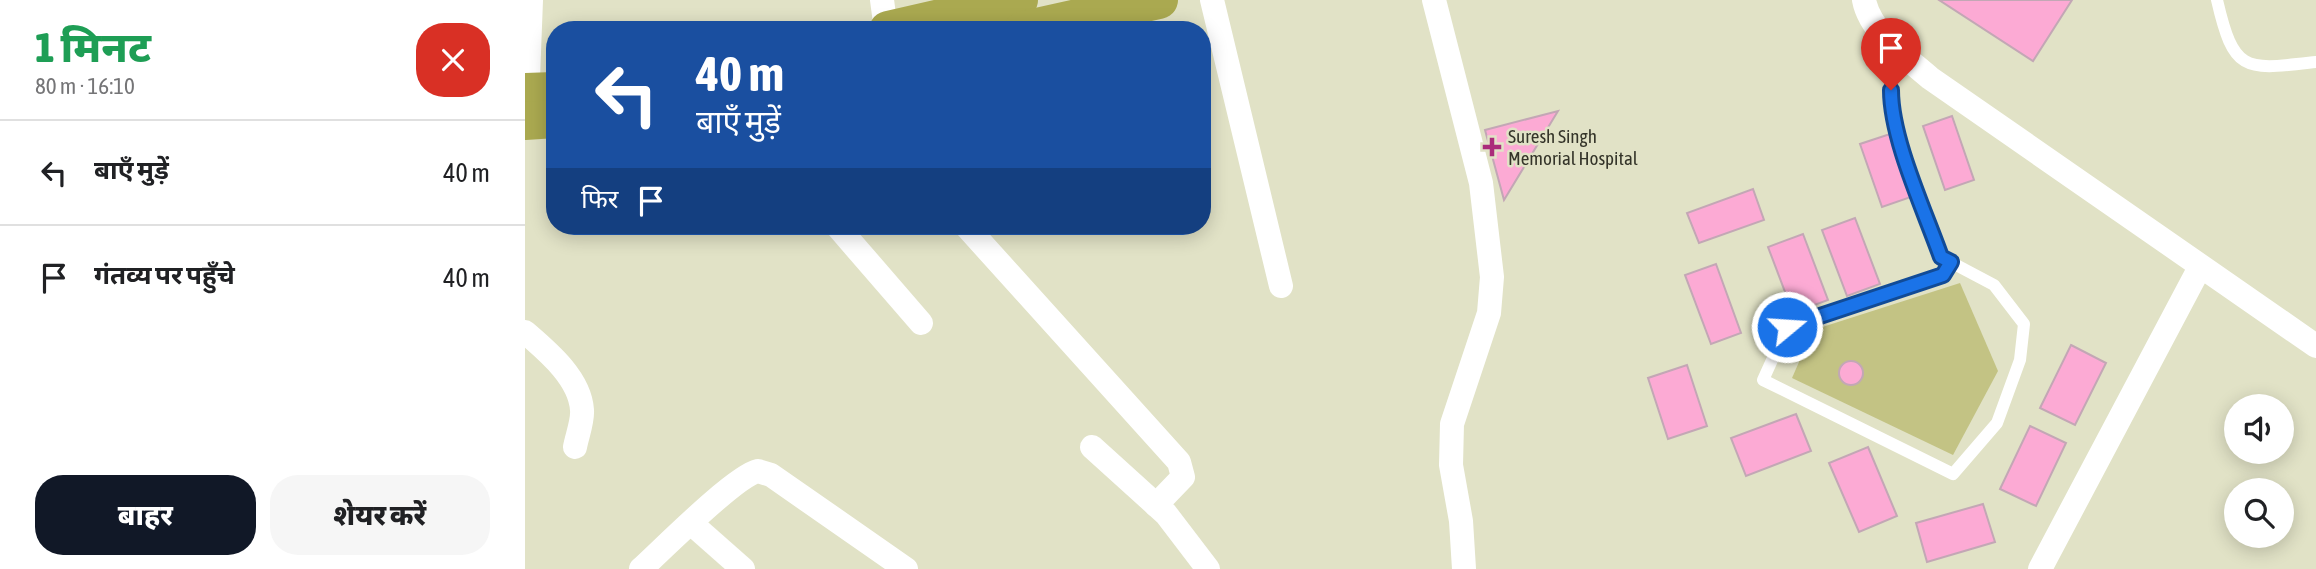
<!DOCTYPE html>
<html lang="hi">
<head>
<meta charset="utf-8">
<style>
	:root { --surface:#fff; --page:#f6f6f6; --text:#202124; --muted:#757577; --line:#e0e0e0; --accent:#111827 }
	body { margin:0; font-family:"Asap Condensed","Noto Sans Devanagari",sans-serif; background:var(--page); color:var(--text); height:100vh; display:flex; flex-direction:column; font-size:26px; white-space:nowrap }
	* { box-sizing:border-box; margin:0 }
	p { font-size:23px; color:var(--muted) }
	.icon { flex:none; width:38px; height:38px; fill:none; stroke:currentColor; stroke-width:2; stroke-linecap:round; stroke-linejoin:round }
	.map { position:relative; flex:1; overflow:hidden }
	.side { display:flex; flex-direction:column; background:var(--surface); width:525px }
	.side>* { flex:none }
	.banner { position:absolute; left:21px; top:21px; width:665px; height:214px; border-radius:28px; box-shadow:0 4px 18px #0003; background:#1a4fa0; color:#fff; overflow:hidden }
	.tools { position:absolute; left:1699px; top:394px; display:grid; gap:14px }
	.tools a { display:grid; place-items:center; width:70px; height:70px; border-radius:50%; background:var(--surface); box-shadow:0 4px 18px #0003; font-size:35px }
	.pin { position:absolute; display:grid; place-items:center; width:60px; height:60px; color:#fff; margin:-72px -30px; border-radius:50% 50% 50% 0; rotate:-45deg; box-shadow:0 0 7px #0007 }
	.pin .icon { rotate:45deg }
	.me { position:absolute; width:77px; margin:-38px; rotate:72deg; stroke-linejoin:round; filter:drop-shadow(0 0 5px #0008) }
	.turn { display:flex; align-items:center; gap:24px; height:147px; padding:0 35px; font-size:32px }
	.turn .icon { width:91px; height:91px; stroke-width:2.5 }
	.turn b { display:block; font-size:49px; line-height:60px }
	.then { display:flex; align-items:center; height:66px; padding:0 35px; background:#0003; gap:14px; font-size:26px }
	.round { display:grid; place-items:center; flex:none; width:74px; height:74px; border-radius:28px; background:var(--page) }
	.overview { display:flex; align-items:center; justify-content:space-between; height:119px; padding:0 35px }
	h1 { font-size:42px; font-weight:800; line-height:52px; color:#1e9e55 }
	.action { display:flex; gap:14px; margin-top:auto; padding:14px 35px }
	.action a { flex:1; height:80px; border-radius:28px; background:var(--accent); color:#fff; font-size:28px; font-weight:800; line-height:80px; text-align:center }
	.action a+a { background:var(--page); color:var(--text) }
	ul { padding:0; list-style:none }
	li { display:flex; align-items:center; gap:21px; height:105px; padding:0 35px; border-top:2px solid var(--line) }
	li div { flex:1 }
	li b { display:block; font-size:26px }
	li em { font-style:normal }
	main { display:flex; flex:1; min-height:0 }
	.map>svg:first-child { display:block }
	.green { fill:#c3c384 }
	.building { fill:#fcaad4; stroke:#c3a7b5; stroke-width:2 }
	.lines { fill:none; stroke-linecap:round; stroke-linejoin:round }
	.lane { stroke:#fff; stroke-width:12 }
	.street { stroke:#fff; stroke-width:24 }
	.highway { stroke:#aaa950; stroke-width:38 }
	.route-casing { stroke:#114b97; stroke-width:18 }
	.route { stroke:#1a73e8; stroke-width:12 }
	.poi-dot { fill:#ab2c7b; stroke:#e1e2c6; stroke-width:2.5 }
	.labels { text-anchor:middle; stroke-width:5; stroke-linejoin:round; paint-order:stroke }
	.poi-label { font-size:19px; fill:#343429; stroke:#e1e2c6; text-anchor:start }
</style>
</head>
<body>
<main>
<section class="side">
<div class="overview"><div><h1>1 मिनट</h1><p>80 m · 16:10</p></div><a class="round" style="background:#d93025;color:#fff"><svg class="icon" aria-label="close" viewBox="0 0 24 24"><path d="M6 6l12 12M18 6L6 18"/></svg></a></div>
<ul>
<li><svg class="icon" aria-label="left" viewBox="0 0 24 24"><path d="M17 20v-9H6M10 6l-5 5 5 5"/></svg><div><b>बाएँ मुड़ें</b></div><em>40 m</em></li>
<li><svg class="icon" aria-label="arrive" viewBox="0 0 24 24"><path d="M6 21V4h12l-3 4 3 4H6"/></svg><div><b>गंतव्य पर पहुँचे</b></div><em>40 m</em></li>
</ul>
<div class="action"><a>बाहर</a><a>शेयर करें</a></div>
</section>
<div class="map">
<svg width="1791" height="569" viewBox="0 0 1791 569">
	<rect width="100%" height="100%" fill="#e1e2c6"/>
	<polygon class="green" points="1435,283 1473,371 1428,455 1267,378 1288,330"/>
	<g class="building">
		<polygon points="1414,0 1547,0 1508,61"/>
		<polygon points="1033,111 979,200 960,130"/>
		<polygon points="1427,116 1449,180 1420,190 1398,126"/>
		<polygon points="1365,134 1386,197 1357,207 1335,144"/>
		<polygon points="1228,189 1239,220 1174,243 1162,213"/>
		<polygon points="1330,218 1355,284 1322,296 1297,230"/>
		<polygon points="1278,234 1303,300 1268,313 1243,247"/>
		<polygon points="1191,264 1216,333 1186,344 1160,275"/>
		<polygon points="1546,345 1581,363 1550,425 1515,408"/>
		<circle cx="1326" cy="373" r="12"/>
		<polygon points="1162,365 1182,426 1143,439 1123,378"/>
		<polygon points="1271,414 1286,451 1221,476 1206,438"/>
		<polygon points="1505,426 1541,443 1511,506 1475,489"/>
		<polygon points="1343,447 1372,516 1334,532 1304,463"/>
		<polygon points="1458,504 1470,542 1402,562 1391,523"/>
	</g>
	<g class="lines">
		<g class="lane">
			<path d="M 1692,0 C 1709,74 1720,70 1791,62"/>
			<polyline points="1367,47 1366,113 1416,257 1469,285 1499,324 1495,360 1472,423 1428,474 1238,380 1262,327 1418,276 1426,262"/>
		</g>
		<g class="street">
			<polyline points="357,0 361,30"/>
			<polyline points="687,0 756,286"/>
			<polyline points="909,0 956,183 967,277 964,313 927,424 926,465 936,521 939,569"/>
			<path d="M 1339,0 C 1345,32 1382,58 1405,78 L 1791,346"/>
			<polyline points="2,104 6,0"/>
			<polyline points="312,226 396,323"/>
			<polyline points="441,226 654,462 658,477 631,505"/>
			<path d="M 0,332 C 22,351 55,378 57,410 C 58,421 52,436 50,447"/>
			<polyline points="567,447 641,514 683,569"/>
			<polyline points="167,524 218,569"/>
			<path d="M 116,569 C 138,549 210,476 233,471 L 246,475 L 381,569"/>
			<polyline points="1515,569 1675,267"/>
		</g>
		<g class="highway">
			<polyline points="363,30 494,0"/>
			<polyline points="498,30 634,0"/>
			<polyline points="0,92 30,91"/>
			<polyline points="0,121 30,119"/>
		</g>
	</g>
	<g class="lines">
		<g class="route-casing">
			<path id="route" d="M 1262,327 L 1418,275 L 1426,262 L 1416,257 C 1399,209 1366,139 1366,90"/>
		</g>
		<use href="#route" class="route"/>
	</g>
	<path class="poi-dot" d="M963.5 136.5h7v7h7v7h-7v7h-7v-7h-7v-7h7z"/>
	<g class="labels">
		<g class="poi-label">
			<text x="983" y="143">Suresh Singh<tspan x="983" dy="22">Memorial Hospital</tspan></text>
		</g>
	</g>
</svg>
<div class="tools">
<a><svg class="icon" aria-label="sound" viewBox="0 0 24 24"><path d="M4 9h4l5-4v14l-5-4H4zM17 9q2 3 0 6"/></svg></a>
<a><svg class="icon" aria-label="search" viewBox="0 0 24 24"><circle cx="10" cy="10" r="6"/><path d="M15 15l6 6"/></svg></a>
</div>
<div class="pin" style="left:1366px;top:90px;background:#d93025"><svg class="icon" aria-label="arrive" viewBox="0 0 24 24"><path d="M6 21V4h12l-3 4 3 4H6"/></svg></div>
<svg class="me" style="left:1262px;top:327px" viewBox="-20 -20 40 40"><circle r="17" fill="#1a73e8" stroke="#fff" stroke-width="3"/><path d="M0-11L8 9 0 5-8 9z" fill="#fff"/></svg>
<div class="banner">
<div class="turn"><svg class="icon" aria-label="left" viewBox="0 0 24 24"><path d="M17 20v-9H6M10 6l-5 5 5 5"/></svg><div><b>40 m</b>बाएँ मुड़ें</div></div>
<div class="then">फिर<svg class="icon" aria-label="arrive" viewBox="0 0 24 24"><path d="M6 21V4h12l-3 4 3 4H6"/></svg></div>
</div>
</div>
</main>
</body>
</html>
